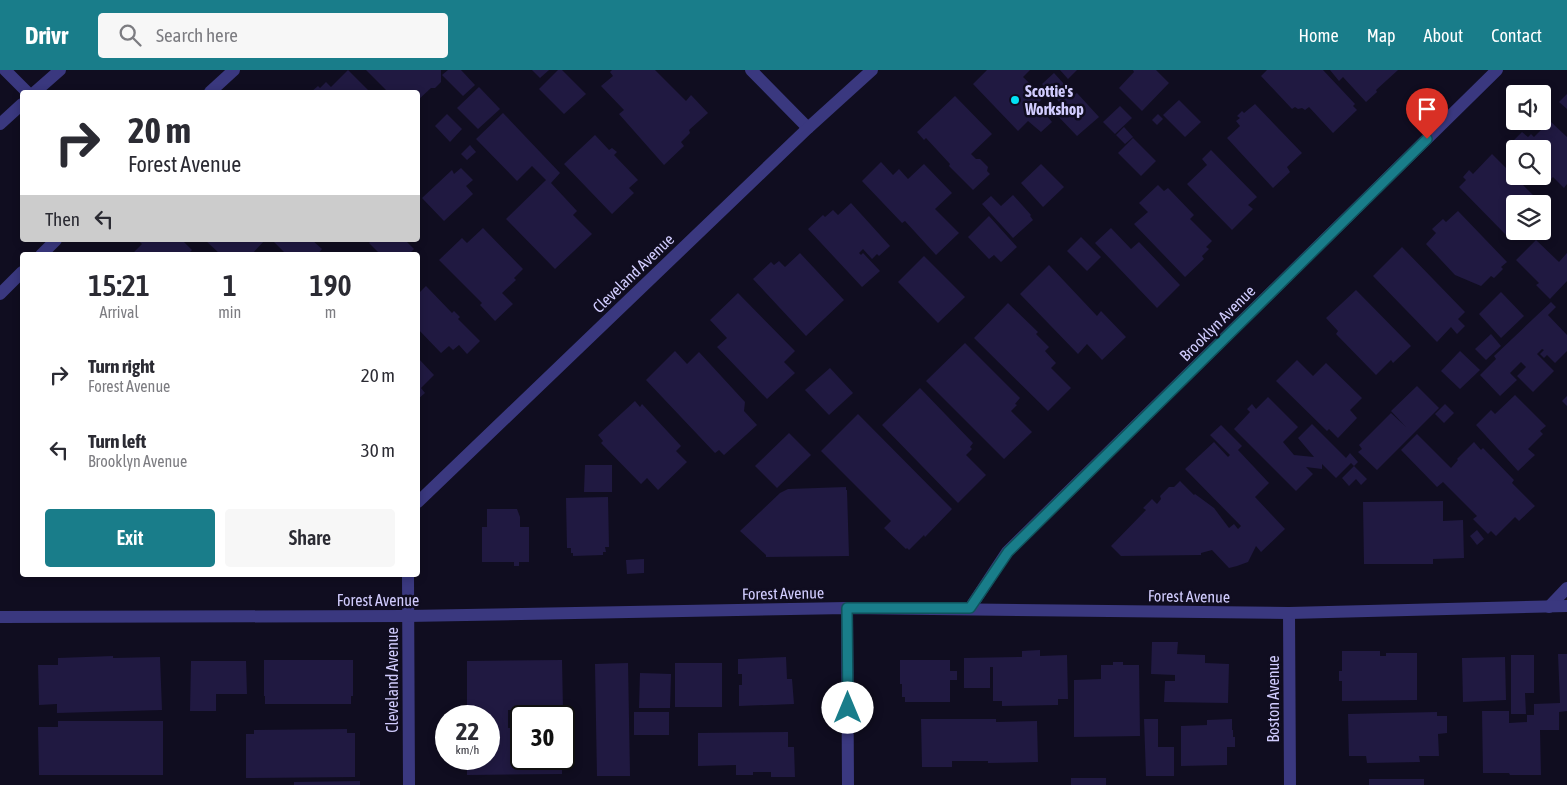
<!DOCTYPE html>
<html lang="en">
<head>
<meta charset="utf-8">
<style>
	:root { --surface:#fff; --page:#f7f7f7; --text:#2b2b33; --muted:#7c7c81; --accent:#197d8a }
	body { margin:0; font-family:"Asap Condensed",sans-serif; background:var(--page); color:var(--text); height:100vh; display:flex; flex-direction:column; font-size:19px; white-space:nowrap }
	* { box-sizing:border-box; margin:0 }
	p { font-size:16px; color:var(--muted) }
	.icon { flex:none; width:28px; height:28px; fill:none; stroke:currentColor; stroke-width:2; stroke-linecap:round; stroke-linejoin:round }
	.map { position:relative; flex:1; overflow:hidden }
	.side { position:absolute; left:20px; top:182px; width:400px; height:325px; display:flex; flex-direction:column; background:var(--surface); border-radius:5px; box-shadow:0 2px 8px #0003 }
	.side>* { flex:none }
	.guide { position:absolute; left:20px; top:20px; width:400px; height:152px; border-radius:5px; box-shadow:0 2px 8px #0003; background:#fff; color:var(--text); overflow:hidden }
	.buttons { position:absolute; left:1506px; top:15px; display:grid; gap:10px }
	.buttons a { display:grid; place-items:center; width:45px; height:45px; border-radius:5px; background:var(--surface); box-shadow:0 2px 8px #0003; font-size:25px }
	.speed { position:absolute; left:435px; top:635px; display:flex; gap:10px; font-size:25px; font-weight:700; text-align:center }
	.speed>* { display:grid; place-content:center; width:65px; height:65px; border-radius:50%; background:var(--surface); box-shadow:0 2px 8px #0003; line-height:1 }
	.speed small { font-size:12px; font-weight:400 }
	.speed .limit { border:2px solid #111; border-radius:8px; background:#fff; color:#111 }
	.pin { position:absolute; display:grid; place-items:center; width:42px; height:42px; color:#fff; margin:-51px -21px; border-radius:50% 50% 50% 0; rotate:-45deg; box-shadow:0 0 5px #0007 }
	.pin .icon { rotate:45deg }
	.me { position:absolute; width:55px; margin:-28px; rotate:0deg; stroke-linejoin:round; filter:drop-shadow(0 0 4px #0008) }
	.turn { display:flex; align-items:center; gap:18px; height:105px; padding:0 25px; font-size:22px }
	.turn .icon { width:65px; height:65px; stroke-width:2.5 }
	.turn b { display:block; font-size:35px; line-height:42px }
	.then { display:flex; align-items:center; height:48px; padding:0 25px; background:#0003; gap:10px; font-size:19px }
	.eta { display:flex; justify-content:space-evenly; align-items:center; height:85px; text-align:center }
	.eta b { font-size:30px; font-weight:600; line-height:35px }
	.action { display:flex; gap:10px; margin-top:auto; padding:10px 25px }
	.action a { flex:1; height:58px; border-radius:5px; background:var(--accent); color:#fff; font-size:20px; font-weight:600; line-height:58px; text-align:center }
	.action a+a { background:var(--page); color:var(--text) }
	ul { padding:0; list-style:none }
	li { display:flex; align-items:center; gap:15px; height:75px; padding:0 25px }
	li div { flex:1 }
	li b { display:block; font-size:19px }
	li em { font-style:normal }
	header { display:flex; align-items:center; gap:30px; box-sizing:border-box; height:70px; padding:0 25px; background:var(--accent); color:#fff }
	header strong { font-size:24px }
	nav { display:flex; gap:28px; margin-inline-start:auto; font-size:18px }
	.search { width:350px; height:45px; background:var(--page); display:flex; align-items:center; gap:12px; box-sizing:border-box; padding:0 18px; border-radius:5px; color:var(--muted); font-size:19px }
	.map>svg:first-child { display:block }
	.building { fill:#201941 }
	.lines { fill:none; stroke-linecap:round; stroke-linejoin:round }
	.service { stroke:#3a387f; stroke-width:12 }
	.minor { stroke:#3a387f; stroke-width:12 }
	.route-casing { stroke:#10515a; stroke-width:12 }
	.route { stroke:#197d8a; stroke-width:9 }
	.poi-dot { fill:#02e1f5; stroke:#100d20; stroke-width:2 }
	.labels { text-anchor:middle; stroke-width:5; stroke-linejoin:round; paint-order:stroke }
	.poi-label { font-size:16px; font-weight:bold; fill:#d1ccfe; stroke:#100d20; text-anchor:start }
	.street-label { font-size:16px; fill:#d1ccfe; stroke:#100d20 }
</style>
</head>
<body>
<header>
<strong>Drivr</strong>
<div class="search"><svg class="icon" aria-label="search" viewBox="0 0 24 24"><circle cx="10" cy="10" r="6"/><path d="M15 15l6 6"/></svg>Search here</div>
<nav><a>Home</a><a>Map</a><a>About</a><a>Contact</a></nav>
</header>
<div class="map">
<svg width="1567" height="715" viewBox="0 0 1567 715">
	<rect width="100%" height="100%" fill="#100d20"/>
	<g class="building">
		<polygon points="348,0 370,22 311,22 318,16 320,18 326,12 331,17"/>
		<polygon points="366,0 441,0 441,12 435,18 431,18 418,30 418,22 388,22"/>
		<polygon points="448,0 461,0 475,15 463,26 442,5"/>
		<polygon points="532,0 549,0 540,8"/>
		<polygon points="558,0 562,0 586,24 564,44 539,19"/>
		<polygon points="612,0 655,0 686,31 691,25 708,43 689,60 690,63 681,72 684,76 664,95 619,44 624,40 601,16 613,6 610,2"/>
		<polygon points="987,0 1030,0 1023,7 1044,27 1037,34 1052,52 1041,62 1028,51 1018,61 973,14"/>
		<polygon points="1060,0 1077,0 1068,9"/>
		<polygon points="1133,0 1156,0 1169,13 1142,41 1119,18 1134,2"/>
		<polygon points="1267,0 1323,0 1355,34 1353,36 1357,40 1333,63 1309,37 1305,40 1302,38 1298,39 1295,37 1292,39 1261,6"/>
		<polygon points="1330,0 1398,0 1376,20 1377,22 1366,32 1343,7 1339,11"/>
		<polygon points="1054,3 1074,25 1077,23 1099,47 1077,66 1055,43 1063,36 1042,14"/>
		<polygon points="479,17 500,39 478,59 457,38"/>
		<polygon points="1567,24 1567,39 1559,32"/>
		<polygon points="955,26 992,64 971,84 976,89 980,89 988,97 987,101 990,104 973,120 949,96 950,94 926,68 924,70 917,62"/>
		<polygon points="1179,30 1201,52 1185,67 1163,45"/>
		<polygon points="1255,34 1302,83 1287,97 1290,102 1273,118 1227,68 1240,56 1236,51 1240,48 1237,46 1242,41 1244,43"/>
		<polygon points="1120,36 1132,48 1115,64 1103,52"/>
		<polygon points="503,43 560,103 551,113 577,141 573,145 592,164 555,199 506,149 546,110 532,96 517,111 476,69"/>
		<polygon points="447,44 462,59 450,72 435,56"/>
		<polygon points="1158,44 1163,49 1157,55 1152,50"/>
		<polygon points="1550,51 1567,67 1567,114 1564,118 1553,107 1548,112 1542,107 1542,79 1514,79 1510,74 1522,62 1528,67 1531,64 1534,67"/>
		<polygon points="1124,57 1133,67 1125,74 1116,65"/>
		<polygon points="595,65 609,80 612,78 617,82 614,85 638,110 629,118 634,123 612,144 564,94"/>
		<polygon points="1133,68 1156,91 1141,106 1118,83"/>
		<polygon points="470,75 476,82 467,90 461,84"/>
		<polygon points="1211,80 1257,127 1248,135 1253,139 1232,160 1187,114 1207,95 1202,89"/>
		<polygon points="1492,84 1536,128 1530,134 1515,134 1515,149 1512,152 1515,156 1506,165 1459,117 1466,110 1463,107 1469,100 1473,104"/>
		<polygon points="881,92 893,105 899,99 908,109 924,94 952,123 935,139 959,163 936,185 905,151 902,153 862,111"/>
		<polygon points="1041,94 1064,117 1043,137 1021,113"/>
		<polygon points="461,98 473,110 466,116 473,124 444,151 422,128 452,100 454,104"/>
		<polygon points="1158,115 1164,121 1168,118 1194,145 1190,149 1212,171 1206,177 1209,179 1202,186 1204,189 1185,207 1134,154 1148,142 1139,133"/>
		<polygon points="1013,125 1031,145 1030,146 1033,150 1013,168 982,134 991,126 1001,136"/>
		<polygon points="851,133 890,176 879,186 877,184 872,189 863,179 859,183 861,185 863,183 880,201 862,217 808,159 823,145 825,147 833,140 838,145"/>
		<polygon points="1458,141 1507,192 1501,197 1503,199 1494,208 1491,206 1481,216 1455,205 1426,174 1436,163 1432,159 1443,149 1446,152"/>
		<polygon points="989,146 1017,177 1001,192 994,185 989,189 968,167"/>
		<polygon points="483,158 523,199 514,208 516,210 502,223 513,234 495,251 480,235 482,233 439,190 462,168 467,173"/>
		<polygon points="1111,158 1131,179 1139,172 1180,215 1157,238 1095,173"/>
		<polygon points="1081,167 1101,187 1087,201 1067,181"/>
		<polygon points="138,170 182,170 192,180 187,185 131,185 142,174"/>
		<polygon points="205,170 265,170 251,185 221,185"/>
		<polygon points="272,170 312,170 322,179 317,185 287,185"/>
		<polygon points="372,170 405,170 414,179 408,185 381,185 369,173"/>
		<polygon points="1536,170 1559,192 1567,183 1567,211 1550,229 1536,215 1539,213 1516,190"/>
		<polygon points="1402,177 1465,242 1458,249 1465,256 1457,264 1451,257 1437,272 1373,206"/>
		<polygon points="800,183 844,230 806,266 753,209 771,192 774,195 779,191 785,197"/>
		<polygon points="924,186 965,227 938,253 898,212"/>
		<polygon points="1049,195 1097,246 1101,241 1126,267 1102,290 1087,274 1078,284 1020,224"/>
		<polygon points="426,216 452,243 454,241 460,247 458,249 480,271 467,284 459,275 453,280 449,276 441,283 418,259 418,224"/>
		<polygon points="1356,220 1411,276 1393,293 1391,290 1376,305 1336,264 1338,261 1326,248"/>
		<polygon points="1501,222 1524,246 1501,268 1479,244"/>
		<polygon points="738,223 795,281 784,292 795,303 767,329 717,277 727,268 710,250"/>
		<polygon points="1551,232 1556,237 1548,245 1567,265 1567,281 1555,293 1547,285 1544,288 1540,284 1544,280 1542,279 1537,284 1554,301 1533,322 1517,306 1526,297 1521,292 1510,303 1517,310 1500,326 1480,305 1496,289 1494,286"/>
		<polygon points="1008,233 1038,262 1036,264 1049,277 1045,281 1056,293 1051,298 1071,318 1048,341 974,268"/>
		<polygon points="1491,264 1501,276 1486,290 1475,279"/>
		<polygon points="965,273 1020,328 1015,334 1017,335 1011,341 1032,362 1004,389 926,311"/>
		<polygon points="675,281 687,294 699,282 745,332 744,341 757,355 724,385 719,380 715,383 646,310"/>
		<polygon points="1460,281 1480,300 1460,319 1441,301"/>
		<polygon points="418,288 434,305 421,318 425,323 418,329"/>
		<polygon points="1297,290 1313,306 1326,293 1362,328 1350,340 1357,348 1338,368 1329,359 1327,361 1276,311"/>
		<polygon points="830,298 853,323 829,345 805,320"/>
		<polygon points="1417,316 1439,338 1377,400 1358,382 1362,379 1359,375 1391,343 1406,357 1391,341"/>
		<polygon points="920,318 973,373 970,377 972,379 966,385 986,405 958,433 882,355"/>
		<polygon points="1515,325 1546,356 1540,361 1543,364 1528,379 1535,385 1518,401 1476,355 1491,340 1495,344"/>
		<polygon points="1567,326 1567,336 1562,331"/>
		<polygon points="1268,327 1298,357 1283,372 1294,385 1314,387 1298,368 1312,354 1346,388 1350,383 1358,392 1354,396 1351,393 1336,408 1322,394 1322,399 1306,397 1313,404 1296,421 1234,359 1250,342 1247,339 1252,334 1256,339"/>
		<polygon points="635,331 640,337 642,334 681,376 676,381 687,392 658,420 647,408 641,414 601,373 603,371 598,365"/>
		<polygon points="1445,334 1454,343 1444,353 1435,344"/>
		<polygon points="858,344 952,439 925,467 924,465 909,480 907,478 906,479 884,458 891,451 821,381"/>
		<polygon points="1221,355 1242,376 1238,380 1269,413 1255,427 1285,459 1261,482 1256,476 1248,492 1237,496 1229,498 1212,480 1201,483 1201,485 1121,486 1111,476 1146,440 1143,438 1152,429 1157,434 1161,429 1160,426 1169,417 1174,417 1180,411 1194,425 1195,424 1214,438 1229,458 1234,454 1238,459 1241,456 1185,399 1214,372 1228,387 1230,385 1210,365"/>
		<polygon points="789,363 811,385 777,418 755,396"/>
		<polygon points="1417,364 1451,398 1458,390 1457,389 1474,372 1481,380 1483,378 1514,410 1512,413 1535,436 1519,451 1515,447 1496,466 1491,461 1488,464 1473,449 1477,446 1443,412 1437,417 1401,380"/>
		<polygon points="585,395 612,395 612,422 584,422"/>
		<polygon points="1354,396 1367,409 1361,415 1356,409 1349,416 1342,408"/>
		<polygon points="846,417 846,420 847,420 849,486 766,487 766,485 740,461 780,423 788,419"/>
		<polygon points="608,427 609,477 605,477 606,482 603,482 603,485 573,486 573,483 571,483 571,478 567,478 566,428"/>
		<polygon points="1443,431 1443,451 1463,450 1464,488 1433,489 1433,494 1364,494 1363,432"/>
		<polygon points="487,439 517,439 520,447 520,457 529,457 529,492 519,492 519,496 514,496 514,492 482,492 482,457 487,457"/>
		<polygon points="1477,460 1484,469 1477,475 1470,466"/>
		<polygon points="644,489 644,503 627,504 626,490"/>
		<polygon points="1152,572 1178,572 1177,584 1205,585 1205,593 1229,594 1228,633 1164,632 1165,611 1175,611 1175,605 1151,604"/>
		<polygon points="1040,580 1040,586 1067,585 1068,629 1058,629 1058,635 1002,636 1002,631 993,631 993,597 990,597 990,618 964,618 964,588 1022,587 1022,581"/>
		<polygon points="1342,581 1380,581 1380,586 1386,586 1386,583 1417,583 1417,630 1342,631 1342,611 1339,611 1339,601 1342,601"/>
		<polygon points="1558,584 1567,584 1567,641 1559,642 1559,660 1540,660 1541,705 1510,705 1509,703 1483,703 1482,641 1509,641 1509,653 1527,652 1527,645 1534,645 1534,634 1560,633"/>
		<polygon points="1511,585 1534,585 1534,623 1525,623 1526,644 1511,644"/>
		<polygon points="113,586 113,588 160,587 162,640 57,643 57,634 39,635 38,595 58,595 58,588"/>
		<polygon points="786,587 787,609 792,609 794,634 739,636 739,615 742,615 742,604 738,604 738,589"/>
		<polygon points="1505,587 1506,630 1463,632 1462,588"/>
		<polygon points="264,590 353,590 353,626 351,626 351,634 265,634 265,626 264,626"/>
		<polygon points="562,590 563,640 508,640 508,658 521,658 521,689 562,689 562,704 467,705 467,689 489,689 489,646 467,646 467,591"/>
		<polygon points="900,590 950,590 950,601 957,601 957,610 950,610 950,632 905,632 905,627 902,627 902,614 900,614"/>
		<polygon points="191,591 246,591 247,624 216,624 216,641 190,641"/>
		<polygon points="1113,592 1123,592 1123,595 1139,595 1140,666 1074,667 1074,610 1101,609 1101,595 1113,595"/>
		<polygon points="628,593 630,706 597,706 595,594"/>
		<rect x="675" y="593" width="47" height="44"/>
		<polygon points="640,603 671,604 670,638 639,638"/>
		<rect x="634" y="642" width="35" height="23"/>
		<polygon points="1437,642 1437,646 1447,646 1447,663 1438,664 1439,686 1419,686 1420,692 1367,693 1366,686 1349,686 1348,644"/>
		<polygon points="921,649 996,649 996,652 1037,651 1038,692 988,693 988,691 952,691 952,697 922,697"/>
		<polygon points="1144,649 1158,649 1158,677 1174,677 1174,706 1146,706"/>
		<polygon points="1232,649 1232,660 1233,660 1233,667 1235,667 1235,677 1227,677 1227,695 1181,696 1181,656 1207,655 1207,650"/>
		<polygon points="58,651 163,651 163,705 39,705 38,657 58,657"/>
		<polygon points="347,659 347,663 355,663 355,707 246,708 246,664 254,664 254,660"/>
		<polygon points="788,662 788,677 794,677 795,707 771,707 771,702 753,702 753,705 736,705 736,695 698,696 698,663"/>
		<rect x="1071" y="708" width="35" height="7"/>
		<rect x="1369" y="709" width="55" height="6"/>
		<polygon points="360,711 360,715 294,715 294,712"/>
	</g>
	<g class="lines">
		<g class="service">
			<polyline points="5,0 27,22"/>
			<polyline points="35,22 60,0"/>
			<polyline points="0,54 22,34"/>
		</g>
		<g class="minor">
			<polyline points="751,0 808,58"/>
			<polyline points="210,22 234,0"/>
			<polyline points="41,185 56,170"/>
			<polyline points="0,224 22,202"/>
			<polyline points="418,432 808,58 872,0"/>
			<polyline points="408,505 409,715"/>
			<polyline points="1549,537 1567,518"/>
			<polyline points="847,538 848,715"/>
			<polyline points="970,538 1007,482 1497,0"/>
			<polyline points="1289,543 1290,715"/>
			<polyline points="0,547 407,546 847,538 1289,543 1567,536"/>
		</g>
	</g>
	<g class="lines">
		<g class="route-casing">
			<polyline id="route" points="848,638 847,538 970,538 1008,482 1427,69"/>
		</g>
		<use href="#route" class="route"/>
	</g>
	<circle class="poi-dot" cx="1015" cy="30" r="5"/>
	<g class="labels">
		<g class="poi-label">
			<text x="1025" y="27">Scottie's<tspan x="1025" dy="18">Workshop</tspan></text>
		</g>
		<g class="street-label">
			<text transform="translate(633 203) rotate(-44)" y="6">Cleveland Avenue</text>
			<text transform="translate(1217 253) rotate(-45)" y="6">Brooklyn Avenue</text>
			<text transform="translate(783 523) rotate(-1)" y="6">Forest Avenue</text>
			<text transform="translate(1189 526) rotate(1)" y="6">Forest Avenue</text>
			<text x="378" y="536">Forest Avenue</text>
			<text transform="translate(392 610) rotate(-90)" y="6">Cleveland Avenue</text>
			<text transform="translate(1273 629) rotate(-90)" y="6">Boston Avenue</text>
		</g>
	</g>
</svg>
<div class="buttons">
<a><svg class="icon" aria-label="sound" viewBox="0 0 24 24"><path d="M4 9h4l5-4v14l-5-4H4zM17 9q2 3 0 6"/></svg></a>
<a><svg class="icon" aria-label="search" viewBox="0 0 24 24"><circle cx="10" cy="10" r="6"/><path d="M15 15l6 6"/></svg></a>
<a><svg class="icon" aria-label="layers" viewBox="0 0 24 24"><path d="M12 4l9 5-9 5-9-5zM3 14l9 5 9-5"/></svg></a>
</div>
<div class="speed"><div>22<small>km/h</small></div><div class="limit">30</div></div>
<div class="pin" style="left:1427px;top:69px;background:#d93025"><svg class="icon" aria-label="arrive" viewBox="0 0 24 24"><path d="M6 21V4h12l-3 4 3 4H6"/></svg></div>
<svg class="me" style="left:848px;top:638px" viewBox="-20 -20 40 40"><circle r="19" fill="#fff"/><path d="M0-13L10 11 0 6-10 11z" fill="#197d8a"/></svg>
<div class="guide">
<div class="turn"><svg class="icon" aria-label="right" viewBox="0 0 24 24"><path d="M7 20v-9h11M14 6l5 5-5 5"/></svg><div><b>20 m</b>Forest Avenue</div></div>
<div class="then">Then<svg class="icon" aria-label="left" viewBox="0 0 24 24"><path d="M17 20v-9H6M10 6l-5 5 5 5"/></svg></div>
</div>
<section class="side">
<div class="eta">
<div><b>15:21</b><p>Arrival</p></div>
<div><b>1</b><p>min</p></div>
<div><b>190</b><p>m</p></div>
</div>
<ul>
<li><svg class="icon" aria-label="right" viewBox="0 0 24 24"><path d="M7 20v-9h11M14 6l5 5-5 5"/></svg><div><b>Turn right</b><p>Forest Avenue</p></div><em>20 m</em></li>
<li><svg class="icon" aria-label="left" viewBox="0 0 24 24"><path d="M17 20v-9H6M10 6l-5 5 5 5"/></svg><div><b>Turn left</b><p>Brooklyn Avenue</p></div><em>30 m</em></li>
</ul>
<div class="action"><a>Exit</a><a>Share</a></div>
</section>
</div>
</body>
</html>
